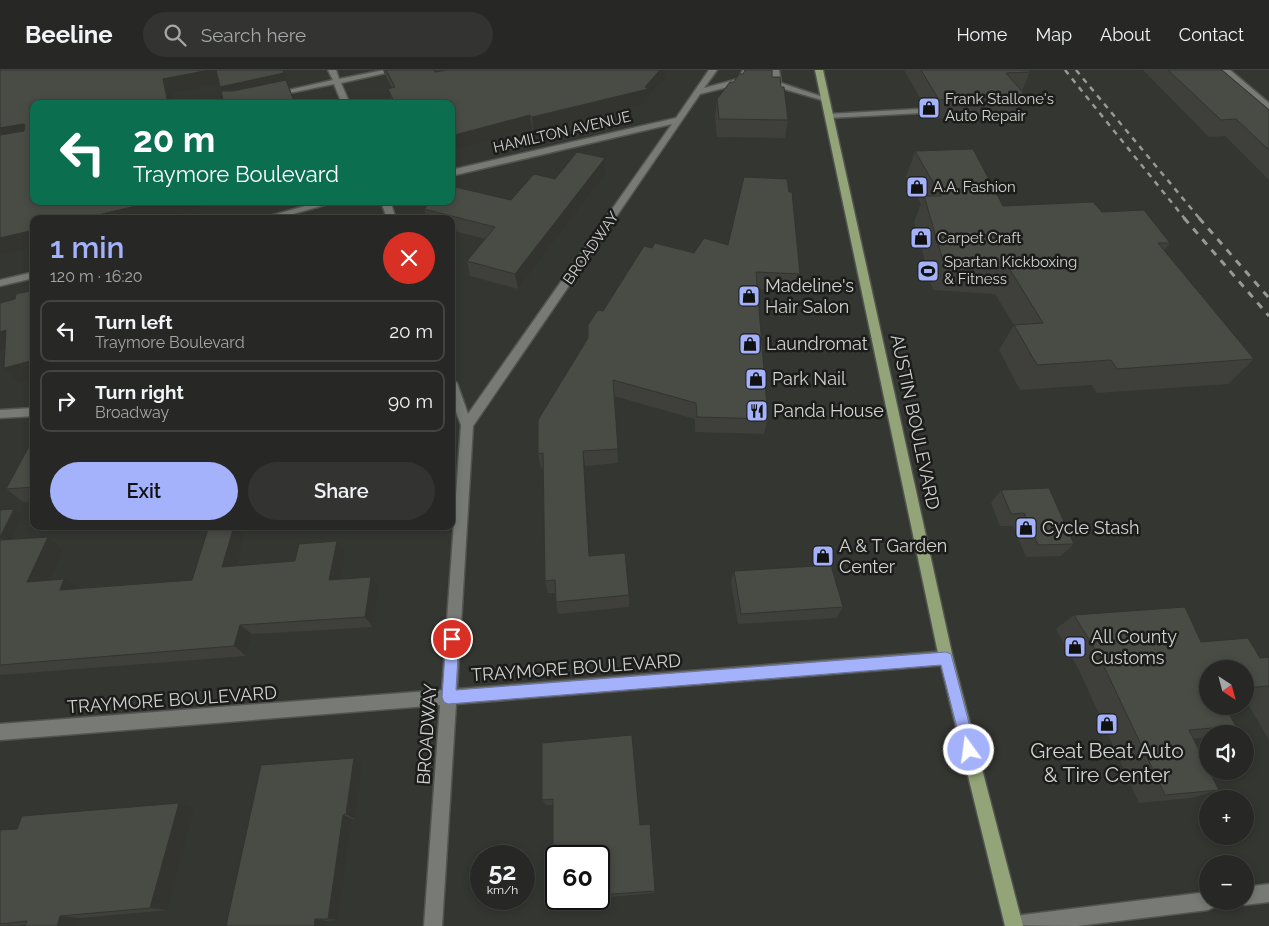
<!DOCTYPE html>
<html lang="en">
<head>
<meta charset="utf-8">
<style>
	:root { --surface:#272825; --page:#333432; --text:#f1f3f6; --muted:#a4a6a7; --line:#434442; --accent:#a4b2fc }
	body { margin:0; font-family:Raleway,sans-serif; background:var(--page); color:var(--text); height:100vh; display:flex; flex-direction:column; font-size:19px; white-space:nowrap }
	* { box-sizing:border-box; margin:0 }
	p { font-size:16px; color:var(--muted) }
	.icon { flex:none; width:28px; height:28px; fill:none; stroke:currentColor; stroke-width:2; stroke-linecap:round; stroke-linejoin:round }
	.map { position:relative; flex:1; overflow:hidden }
	.side { position:absolute; left:30px; top:145px; width:425px; height:315px; display:flex; flex-direction:column; background:var(--surface); border-radius:10px; box-shadow:0 2px 8px #0003,0 0 0 1px var(--line) }
	.side>* { flex:none }
	.banner { position:absolute; left:30px; top:30px; width:425px; height:105px; border-radius:10px; box-shadow:0 2px 8px #0003,0 0 0 1px var(--line); background:#0b6e4f; color:#fff; overflow:hidden }
	.needle { width:32px; rotate:144deg }
	.controls { position:absolute; left:1199px; top:590px; display:grid; gap:10px }
	.controls a { display:grid; place-items:center; width:55px; height:55px; border-radius:50%; background:var(--surface); box-shadow:0 2px 8px #0003,0 0 0 1px var(--line); font-size:25px }
	.speed { position:absolute; left:470px; top:775px; display:flex; gap:10px; font-size:25px; font-weight:700; text-align:center }
	.speed>* { display:grid; place-content:center; width:65px; height:65px; border-radius:50%; background:var(--surface); box-shadow:0 2px 8px #0003,0 0 0 1px var(--line); line-height:1 }
	.speed small { font-size:12px; font-weight:400 }
	.speed .limit { border:2px solid #111; border-radius:8px; background:#fff; color:#111 }
	.pin { position:absolute; display:grid; place-items:center; width:42px; height:42px; color:#fff; margin:-21px; border:2px solid #fff; border-radius:50%; box-shadow:0 1px 5px #0007 }
	.me { position:absolute; width:55px; margin:-28px; rotate:346deg; stroke-linejoin:round; filter:drop-shadow(0 0 4px #0008) }
	.turn { display:flex; align-items:center; gap:18px; height:105px; padding:0 20px; font-size:22px }
	.turn .icon { width:65px; height:65px; stroke-width:2.5 }
	.turn b { display:block; font-size:35px; line-height:42px }
	.round { display:grid; place-items:center; flex:none; width:52px; height:52px; border-radius:26px; background:var(--page) }
	.head { display:flex; align-items:center; justify-content:space-between; height:85px; padding:0 20px }
	h1 { font-size:30px; font-weight:600; line-height:38px; color:var(--accent) }
	.action { display:flex; gap:10px; margin-top:auto; padding:10px 20px }
	.action a { flex:1; height:58px; border-radius:30px; background:var(--accent); color:#111; font-size:20px; font-weight:600; line-height:58px; text-align:center }
	.action a+a { background:var(--page); color:var(--text) }
	ul { padding:0; list-style:none }
	li { display:flex; align-items:center; gap:15px; height:62px; margin:0 10px 8px; padding:0 10px; border:2px solid var(--line); border-radius:10px }
	li div { flex:1 }
	li b { display:block; font-size:19px }
	li em { font-style:normal }
	header { display:flex; align-items:center; gap:30px; box-sizing:border-box; height:70px; padding:0 25px; background:var(--surface); border-bottom:1px solid var(--line) }
	header strong { font-size:24px }
	nav { display:flex; gap:28px; margin-inline-start:auto; font-size:18px }
	.search { width:350px; height:45px; background:var(--page); display:flex; align-items:center; gap:12px; box-sizing:border-box; padding:0 18px; border-radius:28px; color:var(--muted); font-size:19px }
	.map>svg:first-child { display:block }
	.lines { fill:none; stroke-linecap:round; stroke-linejoin:round }
	.minor-casing { stroke:#525450; stroke-width:3 }
	.major-casing { stroke:#525450; stroke-width:3 }
	.minor { fill:#787b75; fill-rule:evenodd }
	.major { fill:#93a478; fill-rule:evenodd }
	.rail-far1 { stroke:#989996; stroke-width:2.5; stroke-dasharray:5.5 5.5; stroke-linecap:butt }
	.rail { stroke:#989996; stroke-width:3; stroke-dasharray:7 7; stroke-linecap:butt }
	.wall { fill:#3f403b }
	.shaded-wall { fill:#333430 }
	.building { fill:#494b45; stroke:#333430 }
	.route { fill:#a4b2fc; stroke:#6b74a4 }
	.labels { text-anchor:middle; stroke-width:5; stroke-linejoin:round; paint-order:stroke }
	.far-poi-label { font-size:15px; fill:#d1d2cf; stroke:#1c1d1b; text-anchor:start }
	.far-street-label { font-size:15px; fill:#d1d2cf; stroke:#1c1d1b }
	.poi-label { font-size:18px; fill:#d1d2cf; stroke:#1c1d1b; text-anchor:start }
	.street-label { font-size:18px; fill:#d1d2cf; stroke:#1c1d1b }
	.near-poi-label { font-size:21px; fill:#d1d2cf; stroke:#1c1d1b }
</style>
</head>
<body>
<header>
<strong>Beeline</strong>
<div class="search"><svg class="icon" aria-label="search" viewBox="0 0 24 24"><circle cx="10" cy="10" r="6"/><path d="M15 15l6 6"/></svg>Search here</div>
<nav><a>Home</a><a>Map</a><a>About</a><a>Contact</a></nav>
</header>
<div class="map">
<svg width="1269" height="856" viewBox="0 0 1269 856">
	<rect width="100%" height="100%" fill="#343631"/>
	<g class="lines">
		<g class="minor-casing">
			<g id="minor">
				<polygon points="328,0 336,0 339,9 384,0 399,0 341,13 350,34 342,34 334,14 275,26 271,24 333,10"/>
				<polygon points="709,0 717,0 704,18 738,9 743,0 751,0 744,13 700,24 473,356 457,619 946,581 951,583 953,588 951,593 946,595 456,634 442,856 424,856 440,635 0,670 0,654 442,620 461,355 451,328 451,309 457,313 468,344 672,54 451,106 451,100 676,48"/>
				<polygon points="771,0 779,0 781,13 829,29 825,31 774,16"/>
				<polygon points="1222,0 1230,0 1269,33 1269,39"/>
				<polygon points="918,39 921,39 921,43 829,48 825,46 829,44"/>
				<polygon points="323,131 339,131 275,149 259,149"/>
				<polygon points="381,131 390,131 396,149 387,149"/>
				<polygon points="34,202 34,208 0,216 0,210"/>
				<polygon points="34,338 34,346 0,348 0,340"/>
				<polygon points="1269,814 1269,832 1245,835 1239,832 1245,831 1245,817"/>
				<polygon points="1208,822 1208,831 1217,831 1214,837 1208,840 1077,856 1005,855 1008,849 1014,846"/>
			</g>
		</g>
		<g class="major-casing">
			<polygon id="major" points="815,0 823,0 953,588 1023,856 1005,856 939,588"/>
		</g>
		<use href="#minor" class="minor"/>
		<use href="#major" class="major"/>
		<g class="rail-far1">
			<polyline points="1065,0 1185,149"/>
			<polyline points="1076,0 1200,149"/>
		</g>
		<g class="rail">
			<polyline points="1184,148 1269,246"/>
			<polyline points="1199,148 1269,228"/>
		</g>
	</g>
	<g class="wall">
		<polygon points="383,0 434,0 435,2 447,0 665,0 665,8 647,28 647,33 533,62 532,59 451,81 451,34 392,34 388,19 392,18 385,5"/>
		<polygon points="904,0 1029,0 1030,2 1022,21 1025,25 1017,44 932,49"/>
		<polygon points="1143,0 1222,0 1269,40 1269,110 1225,66 1209,67"/>
		<polygon points="772,7 781,17 788,50 785,68 717,67 715,46 717,29 734,12"/>
		<polygon points="915,81 1003,136 1102,142 1170,173 1164,181 1254,289 1228,314 1097,323 1092,315 1020,320 999,280 1014,255 995,224 933,220 914,152 921,134 906,107"/>
		<polygon points="605,88 606,103 518,219 470,206 467,191 485,169 451,160 451,149 427,149 424,139 511,130 555,109"/>
		<polygon points="652,178 694,183 800,204 796,220 757,219 768,349 764,364 695,362 695,349 614,326 618,393 585,396 590,486 629,525 629,537 558,544 556,532 555,523 548,523 545,511 543,398 541,398 538,384 588,268 603,241"/>
		<polygon points="34,367 34,431 23,432 6,419"/>
		<polygon points="1001,420 1074,474 1061,486 1026,487 1013,456 1000,456 991,433"/>
		<polygon points="14,439 23,445 11,469 48,467 64,479 49,511 78,518 192,510 209,456 247,456 237,496 295,491 337,471 345,482 340,509 379,518 373,557 252,564 246,586 0,605 0,440"/>
		<polygon points="734,501 843,537 836,548 738,554 731,512"/>
		<polygon points="1074,545 1201,572 1260,588 1269,587 1269,670 1245,629 1245,599 1208,599 1208,636 1236,656 1217,664 1208,664 1208,667 1193,669 1219,720 1191,728 1139,733 1079,600 1056,559"/>
		<polygon points="542,673 640,755 655,821 654,823 599,828 599,786 556,829 588,829 556,831 553,829 553,735 546,735 542,730"/>
		<polygon points="354,688 362,694 355,749 352,749 338,850 326,851 325,856 226,856"/>
		<polygon points="179,733 194,739 168,840 81,848 78,856 25,856 26,855 0,856 0,760 17,759"/>
	</g>
	<g class="shaded-wall">
		<polygon points="209,0 216,0 222,13 171,23 173,34 168,34 163,9"/>
		<polygon points="283,0 295,34 227,31 220,17"/>
		<polygon points="660,0 665,0 665,8 647,28 647,33 533,62 532,47 645,17"/>
		<polygon points="530,45 532,59 451,81 451,66"/>
		<polygon points="23,54 34,68 0,74 0,58"/>
		<polygon points="605,88 606,103 518,219 515,204"/>
		<polygon points="157,131 228,131 154,149 81,149"/>
		<polygon points="34,160 34,177 0,185 0,168"/>
		<polygon points="6,260 21,275 0,280 0,262"/>
		<polygon points="34,290 34,308 19,312 4,298"/>
		<polygon points="583,381 585,396 591,499 589,486"/>
		<polygon points="14,439 23,445 9,474 0,468 0,467"/>
		<polygon points="234,456 247,456 234,508 222,497"/>
		<polygon points="48,467 64,479 44,523 27,512"/>
		<polygon points="337,471 345,482 338,521 329,510"/>
		<polygon points="371,507 379,518 373,557 365,547"/>
		<polygon points="64,509 80,520 60,520"/>
		<polygon points="240,555 252,564 246,586 234,576"/>
		<polygon points="354,688 362,694 355,749 346,744"/>
		<polygon points="179,733 194,739 168,840 150,838"/>
		<polygon points="343,745 352,749 338,850 328,849"/>
		<polygon points="60,846 81,848 78,856 57,856"/>
		<polygon points="315,849 326,851 325,856 314,856"/>
	</g>
	<g class="building">
		<polygon points="0,0 209,0 163,9 168,34 34,34 34,131 157,131 81,149 34,149 34,160 0,168 0,65 24,61 25,55 23,54 0,58"/>
		<polygon points="216,0 283,0 284,3 220,17"/>
		<polygon points="386,0 434,0 435,2 447,0 660,0 645,17 648,19 532,47 530,45 451,66 451,34 395,34 388,19 395,17"/>
		<polygon points="745,0 772,0 772,7 780,7 781,17 784,17 788,50 719,49 717,29 730,12 734,12 739,4 743,4"/>
		<polygon points="921,0 1029,0 1030,2 1006,3 1025,25 939,30"/>
		<polygon points="1168,0 1222,0 1269,40 1269,80 1236,49 1221,50"/>
		<polygon points="286,10 295,34 224,34 221,21 233,21"/>
		<polygon points="973,79 1003,136 1093,132 1102,142 1144,140 1170,173 1158,173 1254,289 1117,299 1111,290 1037,295 1014,255 1043,253 1009,198 944,194 924,126 941,126 915,81"/>
		<polygon points="577,82 605,88 515,204 467,191 495,157 424,139 431,131 451,131 451,116 511,130 534,104 555,109"/>
		<polygon points="744,107 787,109 789,122 792,122 800,204 756,202 768,349 697,347 696,333 613,310 618,379 583,381 589,486 625,483 629,525 556,532 555,510 545,511 543,383 538,384 538,350 588,268 588,255 598,240 603,241 644,176 652,178 655,173 694,183 704,168 728,175"/>
		<polygon points="338,146 339,149 329,149"/>
		<polygon points="34,220 34,290 4,298 6,260 0,262 0,233 15,229 16,224"/>
		<polygon points="34,367 34,417 6,419"/>
		<polygon points="1049,418 1074,474 1038,475 1024,443 1011,444 1001,420"/>
		<polygon points="14,439 0,467 0,440"/>
		<polygon points="209,456 234,456 222,497 295,491 299,474 337,471 329,510 371,507 365,547 240,555 234,576 0,595 0,470 48,467 27,512 64,509 60,520 192,510"/>
		<polygon points="831,495 843,537 741,544 734,501"/>
		<polygon points="1185,537 1201,572 1248,568 1260,588 1269,587 1269,616 1245,618 1245,599 1208,599 1208,636 1224,636 1236,656 1189,660 1208,698 1208,701 1209,701 1219,720 1165,725 1099,586 1074,545"/>
		<polygon points="632,665 640,755 650,754 655,821 599,825 599,786 556,786 556,829 553,829 553,729 542,730 542,673"/>
		<polygon points="354,688 346,744 343,745 328,849 315,849 314,856 226,856 261,695"/>
		<polygon points="179,733 150,838 60,846 57,856 25,856 27,851 0,854 0,760 17,759 22,746"/>
	</g>
	<polygon class="route" points="452,563 457,565 459,569 456,620 946,582 951,584 952,588 976,680 974,685 969,687 964,685 941,595 448,634 444,632 442,627 446,569 448,565"/>
	<defs>
		<g id="shop-square" transform="scale(1.125)"><rect x="-9" y="-9" width="18" height="18" rx="4" fill="#a4b2fc" stroke="#1c1d1b"/><path d="M-5-2.5h2.3a2.7 3.5 0 0 1 5.4 0H5L5.5 6h-11ZM-1.5-2.5h3a1.5 2.3 0 0 0-3 0Z" fill="#111"/></g>
		<g id="stadium-square" transform="scale(1.125)"><rect x="-9" y="-9" width="18" height="18" rx="4" fill="#a4b2fc" stroke="#1c1d1b"/><path d="M0-5a6.5 5 0 1 0 0 10a6.5 5 0 1 0 0-10ZM-3.5-1.8h7v3.6h-7Z" fill="#111"/></g>
		<g id="restaurant-square" transform="scale(1.125)"><rect x="-9" y="-9" width="18" height="18" rx="4" fill="#a4b2fc" stroke="#1c1d1b"/><path d="M-5-6h1v4h1v-4h1v4h1v-4h1v5L-1.5 .5V6h-2V.5L-5-1ZM5-6V6H3V1.5H1.5Q1.5-4 5-6Z" fill="#111"/></g>
	</defs>
	<g fill-rule="evenodd">
		<use href="#shop-square" x="929" y="38"/>
		<use href="#shop-square" x="917" y="117"/>
		<use href="#shop-square" x="921" y="168"/>
		<use href="#stadium-square" x="928" y="201"/>
		<use href="#shop-square" x="749" y="226"/>
		<use href="#shop-square" x="750" y="274"/>
		<use href="#shop-square" x="756" y="309"/>
		<use href="#restaurant-square" x="757" y="341"/>
		<use href="#shop-square" x="1026" y="458"/>
		<use href="#shop-square" x="823" y="486"/>
		<use href="#shop-square" x="1075" y="577"/>
		<use href="#shop-square" x="1107" y="654"/>
	</g>
	<g class="labels">
		<g class="far-poi-label">
			<text x="945" y="34">Frank Stallone's<tspan x="945" dy="17">Auto Repair</tspan></text>
			<text x="933" y="122">A.A. Fashion</text>
			<text x="937" y="173">Carpet Craft</text>
			<text x="944" y="197">Spartan Kickboxing<tspan x="944" dy="17">&amp; Fitness</tspan></text>
		</g>
		<g class="far-street-label">
			<text transform="translate(562 62) rotate(-13)" y="5">HAMILTON AVENUE</text>
			<text transform="translate(591 178) rotate(-55)" y="5">BROADWAY</text>
		</g>
		<g class="poi-label">
			<text x="765" y="222">Madeline's<tspan x="765" dy="21">Hair Salon</tspan></text>
			<text x="766" y="280">Laundromat</text>
			<text x="772" y="315">Park Nail</text>
			<text x="773" y="347">Panda House</text>
			<text x="1042" y="464">Cycle Stash</text>
			<text x="839" y="482">A &amp; T Garden<tspan x="839" dy="21">Center</tspan></text>
			<text x="1091" y="573">All County<tspan x="1091" dy="21">Customs</tspan></text>
		</g>
		<g class="street-label">
			<text transform="translate(915 352) rotate(78)" y="6">AUSTIN BOULEVARD</text>
			<text transform="translate(576 598) rotate(-4)" y="6">TRAYMORE BOULEVARD</text>
			<text transform="translate(172 630) rotate(-4)" y="6">TRAYMORE BOULEVARD</text>
			<text transform="translate(427 664) rotate(-86)" y="6">BROADWAY</text>
		</g>
		<g class="near-poi-label">
			<text x="1107" y="688">Great Beat Auto<tspan x="1107" dy="24">&amp; Tire Center</tspan></text>
		</g>
	</g>
</svg>
<div class="controls">
<a><svg class="needle" viewBox="-14 -14 28 28"><path d="M0-13l5 13h-10z" fill="#e53935"/><path d="M0 13l5-13h-10z" fill="#a4a6a7"/></svg></a>
<a><svg class="icon" aria-label="sound" viewBox="0 0 24 24"><path d="M4 9h4l5-4v14l-5-4H4zM17 9q2 3 0 6"/></svg></a>
<a>+</a>
<a>−</a>
</div>
<div class="speed"><div>52<small>km/h</small></div><div class="limit">60</div></div>
<div class="pin" style="left:452px;top:569px;background:#d93025"><svg class="icon" aria-label="arrive" viewBox="0 0 24 24"><path d="M6 21V4h12l-3 4 3 4H6"/></svg></div>
<svg class="me" style="left:969px;top:680px" viewBox="-20 -20 40 40"><circle r="17" fill="#a4b2fc" stroke="#fff" stroke-width="3"/><path d="M0-11L8 9 0 5-8 9z" fill="#fff"/></svg>
<div class="banner">
<div class="turn"><svg class="icon" aria-label="left" viewBox="0 0 24 24"><path d="M17 20v-9H6M10 6l-5 5 5 5"/></svg><div><b>20 m</b>Traymore Boulevard</div></div>
</div>
<section class="side">
<div class="head"><div><h1>1 min</h1><p>120 m · 16:20</p></div><a class="round" style="background:#d93025;color:#fff"><svg class="icon" aria-label="close" viewBox="0 0 24 24"><path d="M6 6l12 12M18 6L6 18"/></svg></a></div>
<ul>
<li><svg class="icon" aria-label="left" viewBox="0 0 24 24"><path d="M17 20v-9H6M10 6l-5 5 5 5"/></svg><div><b>Turn left</b><p>Traymore Boulevard</p></div><em>20 m</em></li>
<li><svg class="icon" aria-label="right" viewBox="0 0 24 24"><path d="M7 20v-9h11M14 6l5 5-5 5"/></svg><div><b>Turn right</b><p>Broadway</p></div><em>90 m</em></li>
</ul>
<div class="action"><a>Exit</a><a>Share</a></div>
</section>
</div>
</body>
</html>
